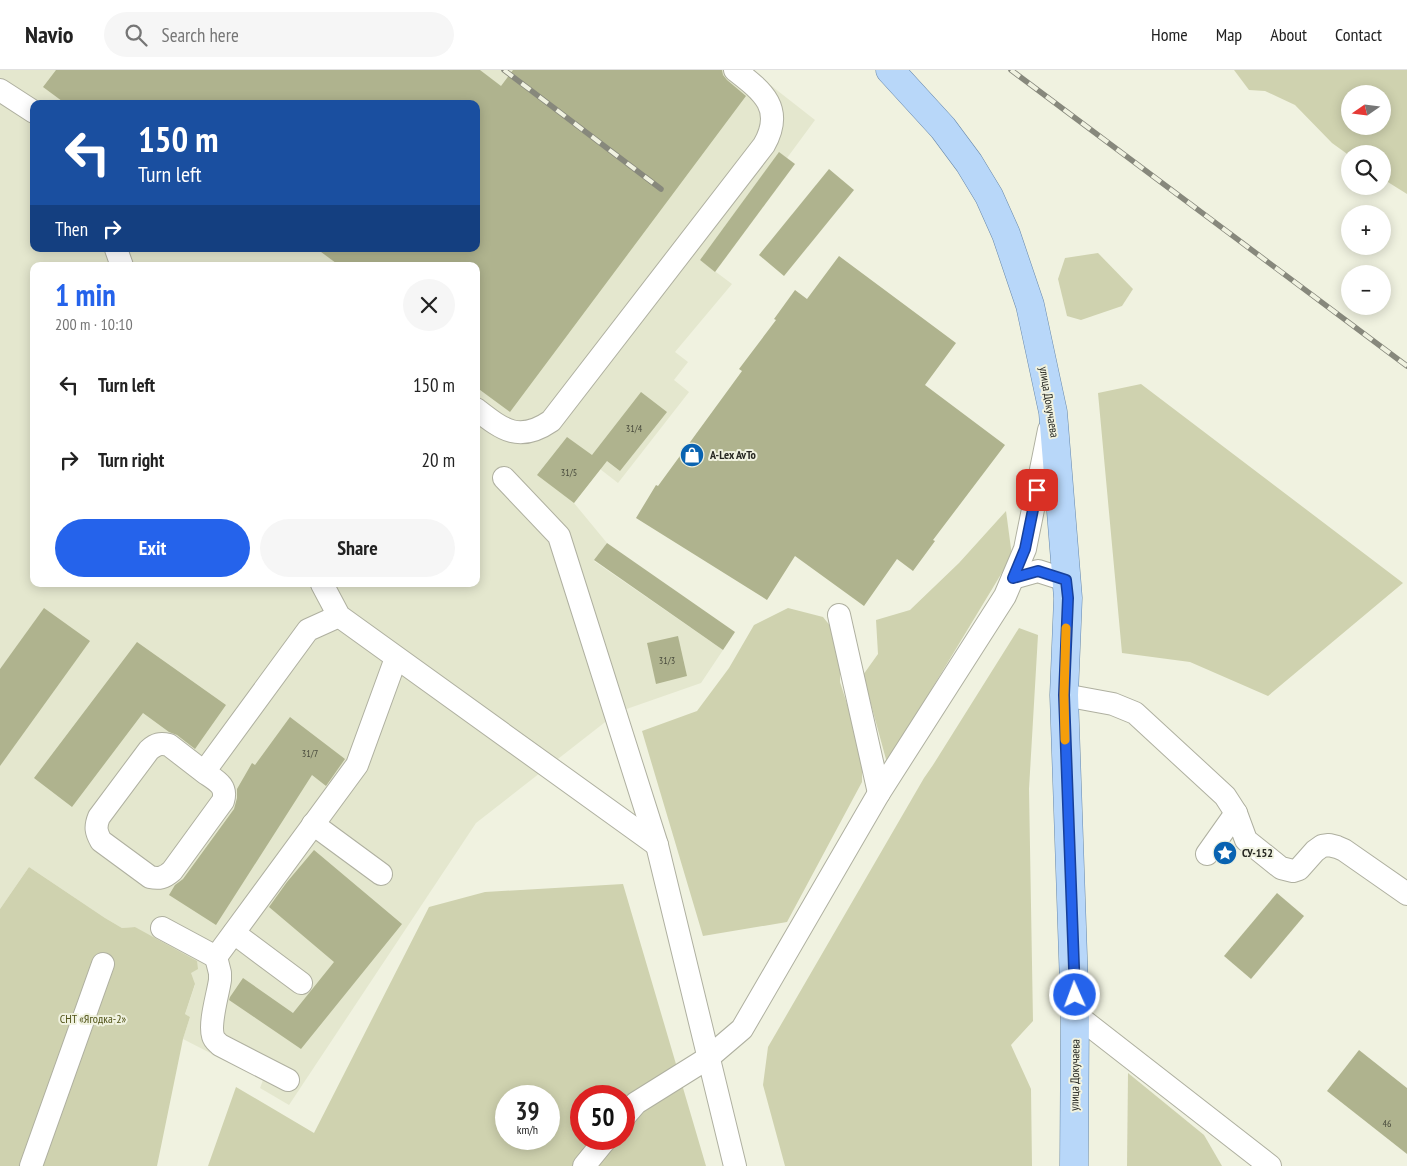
<!DOCTYPE html>
<html lang="en">
<head>
<meta charset="utf-8">
<style>
	:root { --surface:#fff; --page:#f6f6f6; --text:#222; --muted:#767676; --line:#e0e0e0; --accent:#2563eb }
	body { margin:0; font-family:"PT Sans Narrow",sans-serif; background:var(--page); color:var(--text); height:100vh; display:flex; flex-direction:column; font-size:19px; white-space:nowrap }
	* { box-sizing:border-box; margin:0 }
	p { font-size:16px; color:var(--muted) }
	.icon { flex:none; width:28px; height:28px; fill:none; stroke:currentColor; stroke-width:2; stroke-linecap:round; stroke-linejoin:round }
	.map { position:relative; flex:1; overflow:hidden }
	.panel { position:absolute; left:30px; top:192px; width:450px; height:325px; display:flex; flex-direction:column; background:var(--surface); border-radius:10px; box-shadow:0 2px 12px #0003 }
	.panel>* { flex:none }
	.guide { position:absolute; left:30px; top:30px; width:450px; height:152px; border-radius:10px; box-shadow:0 2px 12px #0003; background:#1a4fa0; color:#fff; overflow:hidden }
	.needle { width:32px; rotate:256deg }
	.buttons { position:absolute; left:1341px; top:15px; display:grid; gap:10px }
	.buttons a { display:grid; place-items:center; width:50px; height:50px; border-radius:50%; background:var(--surface); box-shadow:0 2px 12px #0003; font-size:25px }
	.speed { position:absolute; left:495px; top:1015px; display:flex; gap:10px; font-size:25px; font-weight:700; text-align:center }
	.speed>* { display:grid; place-content:center; width:65px; height:65px; border-radius:50%; background:var(--surface); box-shadow:0 2px 12px #0003; line-height:1 }
	.speed small { font-size:12px; font-weight:400 }
	.speed .limit { border:8px solid #d22; background:#fff; color:#111 }
	.pin { position:absolute; display:grid; place-items:center; width:42px; height:42px; color:#fff; margin:-21px; border-radius:10px; box-shadow:0 2px 8px #0006 }
	.me { position:absolute; width:55px; margin:-28px; rotate:358deg; stroke-linejoin:round; filter:drop-shadow(0 0 4px #0008) }
	.turn { display:flex; align-items:center; gap:18px; height:105px; padding:0 25px; font-size:22px }
	.turn .icon { width:65px; height:65px; stroke-width:2.5 }
	.turn b { display:block; font-size:35px; line-height:42px }
	.then { display:flex; align-items:center; height:48px; padding:0 25px; background:#0003; gap:10px; font-size:19px }
	.round { display:grid; place-items:center; flex:none; width:52px; height:52px; border-radius:26px; background:var(--page) }
	.head { display:flex; align-items:center; justify-content:space-between; height:85px; padding:0 25px }
	h1 { font-size:30px; font-weight:600; line-height:38px; color:var(--accent) }
	.button { display:flex; gap:10px; margin-top:auto; padding:10px 25px }
	.button a { flex:1; height:58px; border-radius:30px; background:var(--accent); color:#fff; font-size:20px; font-weight:600; line-height:58px; text-align:center }
	.button a+a { background:var(--page); color:var(--text) }
	ul { padding:0; list-style:none }
	li { display:flex; align-items:center; gap:15px; height:75px; padding:0 25px }
	li div { flex:1 }
	li b { display:block; font-size:19px }
	li em { font-style:normal }
	header { display:flex; align-items:center; gap:30px; box-sizing:border-box; height:70px; padding:0 25px; background:var(--surface); border-bottom:1px solid var(--line) }
	header strong { font-size:24px }
	nav { display:flex; gap:28px; margin-inline-start:auto; font-size:18px }
	.search { width:350px; height:45px; background:var(--page); display:flex; align-items:center; gap:12px; box-sizing:border-box; padding:0 18px; border-radius:28px; color:var(--muted); font-size:19px }
	.map>svg:first-child { display:block }
	.built { fill:#e4e7ce; fill-rule:evenodd }
	.green { fill:#cfd2af; fill-rule:evenodd }
	.building { fill:#afb38e }
	.lines { fill:none; stroke-linecap:round; stroke-linejoin:round }
	.minor-casing { stroke:#afb0a0; stroke-width:24 }
	.major-casing { stroke:#6788ab; stroke-width:29 }
	.minor { stroke:#fff; stroke-width:22 }
	.major { stroke:#b8d7f9; stroke-width:28 }
	.rail-casing { stroke:#87887c; stroke-width:5.5 }
	.rail { stroke:#f0f2e0; stroke-width:4; stroke-dasharray:11; stroke-linecap:butt }
	.route-casing { stroke:#184099; stroke-width:12 }
	.route { stroke:#2563eb; stroke-width:9 }
	.slow { stroke:#f59e0b; stroke-width:9 }
	.labels { text-anchor:middle; stroke-width:4; stroke-linejoin:round; paint-order:stroke }
	.number-label { font-size:10px; fill:#494b3d }
	.street-label { font-size:12px; fill:#272822; stroke:#f0f2e0 }
	.poi-label { font-size:12px; font-weight:bold; fill:#272822; stroke:#f0f2e0; text-anchor:start }
	.park-label { font-size:12px; fill:#515418; stroke:#f0f2e0 }
</style>
</head>
<body>
<header>
<strong>Navio</strong>
<div class="search"><svg class="icon" aria-label="search" viewBox="0 0 24 24"><circle cx="10" cy="10" r="6"/><path d="M15 15l6 6"/></svg>Search here</div>
<nav><a>Home</a><a>Map</a><a>About</a><a>Contact</a></nav>
</header>
<div class="map">
<svg width="1407" height="1096" viewBox="0 0 1407 1096">
	<rect width="100%" height="100%" fill="#f0f2e0"/>
	<path class="built" d="M 0,0 L 751,0 L 815,50 L 787,88 L 779,83 L 700,190 L 732,214 L 675,282 L 688,292 L 674,310 L 689,322 L 618,413 L 600,399 L 574,433 L 607,473 L 594,491 L 723,580 L 701,613 L 618,642 L 476,753 L 289,1035 L 260,1018 L 263,1010 L 183,969 L 190,947 L 185,944 L 195,915 L 135,857 L 122,858 L 105,848 L 29,797 L 0,839 ZM 34,34 L 476,34 L 476,179 L 34,179 ZM 34,196 L 476,196 L 476,514 L 34,514 Z"/>
	<g class="green">
		<path d="M 1234,0 L 1407,0 L 1407,124 L 1383,109 L 1382,84 L 1350,84 L 1350,86 L 1332,73 L 1295,35 L 1265,21 L 1249,20 ZM 1350,24 L 1382,24 L 1382,56 L 1350,56 Z"/>
		<polygon points="1098,183 1133,219 1122,236 1081,250 1067,246 1058,209 1065,188"/>
		<polygon points="1141,314 1403,513 1268,626 1190,592 1122,583 1098,323"/>
		<polygon points="1006,441 1012,486 887,693 863,605 878,584 876,550 910,540 959,493"/>
		<polygon points="788,538 823,547 840,568 840,612 862,681 862,712 787,852 703,866 642,661 697,641 729,598 754,555"/>
		<polygon points="1019,558 1038,565 1029,719 1033,951 1011,975 1031,1019 1032,1096 785,1096 763,1015 768,977 924,708 933,695"/>
		<polygon points="29,797 105,848 122,858 135,857 197,891 198,899 191,903 195,914 185,944 190,947 183,969 157,1096 0,1096 0,839"/>
		<path d="M 623,814 L 706,1096 L 208,1096 L 236,1017 L 314,1063 L 429,837 L 485,822 ZM 506,1026 L 549,1026 L 549,1069 L 506,1069 ZM 581,1026 L 624,1026 L 624,1069 L 581,1069 Z"/>
		<polygon points="1128,1003 1204,1065 1222,1096 1127,1096"/>
	</g>
	<g class="building">
		<polygon points="56,0 480,0 501,16 513,0 722,0 723,5 727,10 746,26 510,342 476,317 476,196 340,196 317,179 476,179 476,34 66,34 43,17"/>
		<polygon points="779,82 795,94 715,202 700,190"/>
		<polygon points="829,99 854,120 784,206 759,185"/>
		<polygon points="839,186 956,273 925,315 1005,375 933,470 935,471 913,501 897,489 864,536 795,486 767,530 636,448 656,415 658,416 742,301 739,299 776,250 774,249 795,220 807,229"/>
		<polygon points="641,322 667,342 620,401 607,391 574,433 537,405 567,367 592,385"/>
		<polygon points="607,473 735,562 723,580 594,490"/>
		<polygon points="44,538 90,571 0,696 0,599"/>
		<polygon points="678,566 687,606 656,614 647,573"/>
		<polygon points="137,572 226,635 195,679 177,665 169,662 143,643 72,737 34,708"/>
		<polygon points="290,647 345,689 326,716 312,705 216,855 169,825 175,815 183,809 234,739 237,728 237,719 252,693 255,695"/>
		<polygon points="314,780 402,854 301,979 229,930 230,927 243,908 293,943 334,892 269,837 287,812"/>
		<polygon points="1277,823 1304,846 1251,909 1224,886"/>
		<polygon points="1359,980 1407,1018 1407,1084 1327,1021"/>
	</g>
	<g class="lines">
		<g class="minor-casing">
			<g id="minor">
				<polyline points="0,20 34,42"/>
				<polyline points="116,179 122,196"/>
				<path d="M 476,339 C 503,360 519,373 551,351 L 764,75 C 785,38 762,21 735,0"/>
				<polyline points="504,408 559,466 657,775 735,1096"/>
				<polyline points="1013,508 1038,501 1066,510"/>
				<polyline points="322,514 339,546 657,775"/>
				<polyline points="839,545 879,723"/>
				<polyline points="1064,625 1113,634 1135,643 1225,726 1236,743 1246,770 1281,798 1293,801 1299,799 1315,781 1322,776 1329,775 1337,777 1344,780 1407,824"/>
				<path d="M 204,702 C 215,710 228,715 223,731 L 172,801 C 164,808 159,809 150,807 L 101,771 C 96,762 95,757 99,747 L 149,680 C 156,674 160,673 169,675 L 204,702 L 308,560 L 339,546"/>
				<polyline points="313,754 381,804"/>
				<polyline points="1207,784 1236,743"/>
				<polyline points="162,858 216,887 357,695 396,588"/>
				<polyline points="234,863 301,913"/>
				<path d="M 216,887 L 220,903 L 220,910 C 218,924 209,953 213,966 C 214,970 217,972 220,975 L 288,1010"/>
				<polyline points="1075,944 1270,1096"/>
				<polyline points="624,1047 636,1033 708,988 742,959 879,723 1005,526 1025,479 1049,360"/>
				<polyline points="31,1096 103,894"/>
				<polyline points="584,1096 606,1069"/>
			</g>
		</g>
		<g class="major-casing">
			<polyline id="major" points="890,0 943,58 969,93 989,126 1006,164 1030,235 1053,342 1068,528 1064,625 1075,944 1074,1096"/>
		</g>
		<use href="#minor" class="minor"/>
		<use href="#major" class="major"/>
		<g class="rail-casing">
			<g id="rail">
				<polyline points="504,0 661,119"/>
				<polyline points="1011,0 1407,296"/>
			</g>
		</g>
		<use href="#rail" class="rail"/>
	</g>
	<g class="lines">
		<g class="route-casing">
			<polyline id="route" points="1037,420 1025,479 1013,508 1038,501 1066,510 1068,528 1064,625 1075,925"/>
		</g>
		<use href="#route" class="route"/>
		<polyline class="slow" points="1065,670 1064,625 1066,558"/>
	</g>
	<defs>
		<g id="shop-disc" transform="scale(1.25)"><circle r="9.5" fill="#0963b1" stroke="#f0f2e0"/><path d="M-5-2.5h2.3a2.7 3.5 0 0 1 5.4 0H5L5.5 6h-11ZM-1.5-2.5h3a1.5 2.3 0 0 0-3 0Z" fill="#fff"/></g>
		<g id="sight-disc" transform="scale(1.25)"><circle r="9.5" fill="#0963b1" stroke="#f0f2e0"/><path d="M0-6L1.8-2.2L6-1.7L2.9 1.2L3.7 5.4L0 3.3L-3.7 5.4L-2.9 1.2L-6-1.7L-1.8-2.2Z" fill="#fff"/></g>
	</defs>
	<g fill-rule="evenodd">
		<use href="#shop-disc" x="692" y="385"/>
		<use href="#sight-disc" x="1225" y="783"/>
	</g>
	<g class="labels">
		<g class="number-label">
			<text x="634" y="362">31/4</text>
			<text x="569" y="406">31/5</text>
			<text x="667" y="594">31/3</text>
			<text x="310" y="687">31/7</text>
			<text x="1387" y="1057">46</text>
		</g>
		<g class="street-label">
			<text transform="translate(1049 332) rotate(81)" y="4">улица Докучаева</text>
			<text transform="translate(1075 1005) rotate(-89)" y="4">улица Докучаева</text>
		</g>
		<g class="poi-label">
			<text x="710" y="389">A-Lex AvTo</text>
			<text x="1242" y="787">СУ-152</text>
		</g>
		<g class="park-label">
			<text x="93" y="953">СНТ «Ягодка-2»</text>
		</g>
	</g>
</svg>
<div class="buttons">
<a><svg class="needle" viewBox="-14 -14 28 28"><path d="M0-13l5 13h-10z" fill="#e53935"/><path d="M0 13l5-13h-10z" fill="#767676"/></svg></a>
<a><svg class="icon" aria-label="search" viewBox="0 0 24 24"><circle cx="10" cy="10" r="6"/><path d="M15 15l6 6"/></svg></a>
<a>+</a>
<a>−</a>
</div>
<div class="speed"><div>39<small>km/h</small></div><div class="limit">50</div></div>
<div class="pin" style="left:1037px;top:420px;background:#d93025"><svg class="icon" aria-label="arrive" viewBox="0 0 24 24"><path d="M6 21V4h12l-3 4 3 4H6"/></svg></div>
<svg class="me" style="left:1075px;top:925px" viewBox="-20 -20 40 40"><circle r="17" fill="#2563eb" stroke="#fff" stroke-width="3"/><path d="M0-11L8 9 0 5-8 9z" fill="#fff"/></svg>
<div class="guide">
<div class="turn"><svg class="icon" aria-label="left" viewBox="0 0 24 24"><path d="M17 20v-9H6M10 6l-5 5 5 5"/></svg><div><b>150 m</b>Turn left</div></div>
<div class="then">Then<svg class="icon" aria-label="right" viewBox="0 0 24 24"><path d="M7 20v-9h11M14 6l5 5-5 5"/></svg></div>
</div>
<section class="panel">
<div class="head"><div><h1>1 min</h1><p>200 m · 10:10</p></div><a class="round"><svg class="icon" aria-label="close" viewBox="0 0 24 24"><path d="M6 6l12 12M18 6L6 18"/></svg></a></div>
<ul>
<li><svg class="icon" aria-label="left" viewBox="0 0 24 24"><path d="M17 20v-9H6M10 6l-5 5 5 5"/></svg><div><b>Turn left</b></div><em>150 m</em></li>
<li><svg class="icon" aria-label="right" viewBox="0 0 24 24"><path d="M7 20v-9h11M14 6l5 5-5 5"/></svg><div><b>Turn right</b></div><em>20 m</em></li>
</ul>
<div class="button"><a>Exit</a><a>Share</a></div>
</section>
</div>
</body>
</html>
